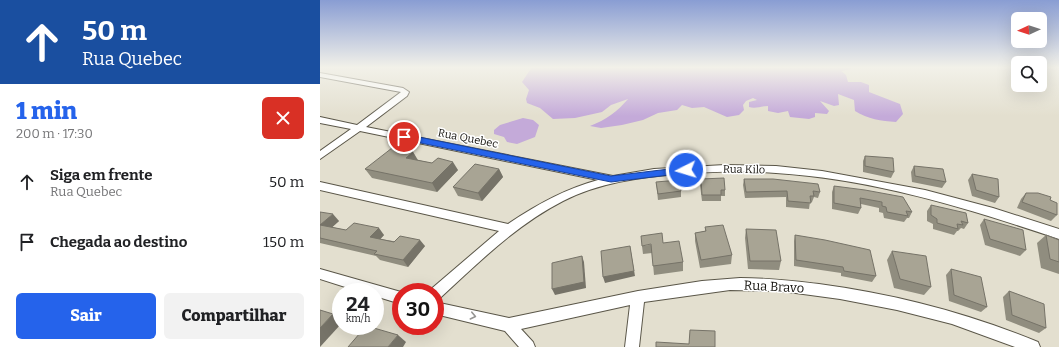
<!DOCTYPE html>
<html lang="pt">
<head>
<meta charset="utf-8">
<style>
	:root { --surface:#fff; --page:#f2f2f2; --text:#202124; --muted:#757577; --accent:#2563eb }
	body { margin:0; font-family:Bitter,serif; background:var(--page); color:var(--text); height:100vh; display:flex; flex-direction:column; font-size:15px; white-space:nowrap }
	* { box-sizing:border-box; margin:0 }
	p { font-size:13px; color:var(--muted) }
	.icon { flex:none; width:22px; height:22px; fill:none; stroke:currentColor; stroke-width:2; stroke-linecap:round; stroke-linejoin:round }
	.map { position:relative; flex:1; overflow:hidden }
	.side { display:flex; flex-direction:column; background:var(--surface); width:320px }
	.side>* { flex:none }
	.banner { background:#1a4fa0; color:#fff; overflow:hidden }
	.needle { width:26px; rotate:267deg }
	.tools { position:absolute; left:691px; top:12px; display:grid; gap:8px }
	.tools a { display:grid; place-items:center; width:36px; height:36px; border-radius:6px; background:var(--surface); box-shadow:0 4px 16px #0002; font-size:20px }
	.speed { position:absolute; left:12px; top:283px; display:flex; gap:8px; font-size:20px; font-weight:700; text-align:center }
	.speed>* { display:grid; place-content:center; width:52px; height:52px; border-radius:50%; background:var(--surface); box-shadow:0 4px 16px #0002; line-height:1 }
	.speed small { font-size:10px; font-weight:400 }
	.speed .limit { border:6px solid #d22; background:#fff; color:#111 }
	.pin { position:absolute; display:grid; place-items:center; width:34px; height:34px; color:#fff; margin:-17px; border:2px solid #fff; border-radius:50%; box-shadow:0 1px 4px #0007 }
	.me { position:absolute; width:44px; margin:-22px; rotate:265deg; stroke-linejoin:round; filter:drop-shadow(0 0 3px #0008) }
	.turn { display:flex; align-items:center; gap:14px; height:84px; padding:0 16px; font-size:18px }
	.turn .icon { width:52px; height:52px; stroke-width:2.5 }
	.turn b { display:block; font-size:28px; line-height:34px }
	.round { display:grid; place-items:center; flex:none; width:42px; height:42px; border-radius:6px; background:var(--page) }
	.headline { display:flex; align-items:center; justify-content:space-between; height:68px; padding:0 16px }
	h1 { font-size:24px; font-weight:800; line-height:30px; color:var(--accent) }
	.cta { display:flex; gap:8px; margin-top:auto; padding:8px 16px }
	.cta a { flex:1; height:46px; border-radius:6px; background:var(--accent); color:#fff; font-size:16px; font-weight:800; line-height:46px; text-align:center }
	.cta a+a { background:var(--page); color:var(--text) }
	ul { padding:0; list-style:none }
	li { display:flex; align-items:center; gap:12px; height:60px; padding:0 16px }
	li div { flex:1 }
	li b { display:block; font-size:15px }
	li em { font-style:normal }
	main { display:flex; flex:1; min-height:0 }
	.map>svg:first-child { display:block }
	.green { fill:#c4aad9 }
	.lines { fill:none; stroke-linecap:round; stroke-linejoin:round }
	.minor-casing { stroke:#5a5648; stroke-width:2 }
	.minor { fill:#fff; fill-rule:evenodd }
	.wall { fill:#908d7f }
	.shaded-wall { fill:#767368 }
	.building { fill:#a8a494; stroke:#767368 }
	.oneway { stroke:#969593 }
	.route { fill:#2563eb; stroke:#184099 }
	.labels { text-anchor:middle; stroke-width:3; stroke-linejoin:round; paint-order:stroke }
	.street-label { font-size:11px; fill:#15130e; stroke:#fff }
	.near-street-label { font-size:13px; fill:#15130e; stroke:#fff }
</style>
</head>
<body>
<main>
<section class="side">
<div class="banner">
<div class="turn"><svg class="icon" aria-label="ahead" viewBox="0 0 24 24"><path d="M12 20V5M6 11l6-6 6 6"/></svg><div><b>50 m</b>Rua Quebec</div></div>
</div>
<div class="headline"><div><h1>1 min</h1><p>200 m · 17:30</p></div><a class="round" style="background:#d93025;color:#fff"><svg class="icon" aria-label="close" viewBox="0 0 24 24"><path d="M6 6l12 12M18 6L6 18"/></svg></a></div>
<ul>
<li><svg class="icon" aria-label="ahead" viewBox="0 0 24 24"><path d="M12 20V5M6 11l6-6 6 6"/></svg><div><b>Siga em frente</b><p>Rua Quebec</p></div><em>50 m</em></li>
<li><svg class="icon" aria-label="arrive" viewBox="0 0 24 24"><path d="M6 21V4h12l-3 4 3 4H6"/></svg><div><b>Chegada ao destino</b></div><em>150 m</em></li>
</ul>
<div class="cta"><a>Sair</a><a>Compartilhar</a></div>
</section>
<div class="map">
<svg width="739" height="347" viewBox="0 0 739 347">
	<rect width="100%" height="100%" fill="#e3dfcf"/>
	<g class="green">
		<path d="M 212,67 L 529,67 L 531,69 L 521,71 L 526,75 L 528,82 L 541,82 L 549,85 L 549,92 L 580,104 L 583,114 L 576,122 C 561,121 548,119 535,111 L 534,100 L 518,94 L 519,105 L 514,106 L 500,101 L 509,111 L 507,114 L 495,113 L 495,117 L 489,119 L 470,117 L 468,111 L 458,113 L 448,111 L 448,106 C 441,106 436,109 429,107 L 429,102 L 437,100 L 433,98 L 426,101 L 423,105 L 424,110 L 419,115 L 407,117 L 384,107 L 372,108 L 362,105 L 357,110 L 338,113 L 323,120 L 302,125 L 281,128 L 270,126 C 286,120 298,111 308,99 L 291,105 L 282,112 L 255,118 L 233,119 L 220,108 L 207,103 L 206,99 L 209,90 L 202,82 Z"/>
		<polygon points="203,118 213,120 219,125 215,137 197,144 187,142 184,137 174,134 174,130 180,125"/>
	</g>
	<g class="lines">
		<g class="minor-casing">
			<g id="minor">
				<path d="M 0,73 L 83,88 L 89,92 L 87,96 L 46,127 L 293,176 L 334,169 L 405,165 L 456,166 L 502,171 L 605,190 L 673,208 L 739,229 L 739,239 C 647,208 553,179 456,173 C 424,170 391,172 359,174 C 319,177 279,183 243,201 C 196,225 158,263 120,298 L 115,300 L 115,292 L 109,292 L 110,290 L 179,231 L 0,190 L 0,182 L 188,224 C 216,205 245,189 278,180 L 40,131 L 0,159 L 0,151 L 31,129 L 0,123 L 0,117 L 37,125 L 81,92 L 0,77 Z"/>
				<polygon points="0,269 81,292 81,304 55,296 55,292 41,292 0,279"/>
				<path d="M 420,278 C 447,278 472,281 499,284 C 574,294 648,313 718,342 L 720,347 L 695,347 L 632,324 L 577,310 L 520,299 L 461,291 L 410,290 L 324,302 L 319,347 L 305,347 L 310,305 L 201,329 L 213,342 L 215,347 L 199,347 L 185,331 L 115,314 L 115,302 L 189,318 L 318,291 L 382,281 Z"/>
			</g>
		</g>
		<use href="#minor" class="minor"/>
	</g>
	<g class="wall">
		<polygon points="93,152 98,160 112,163 138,170 117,192 52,178 45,169"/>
		<polygon points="545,156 574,172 571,178 543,172 543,161"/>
		<polygon points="594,166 626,182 622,188 592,182 591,172"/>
		<polygon points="179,169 183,177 162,201 138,196 133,187"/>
		<polygon points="652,174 679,197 675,203 652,196 648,180"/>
		<polygon points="381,179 405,190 405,196 401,196 401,201 382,201 380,185"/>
		<polygon points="424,179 500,192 498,198 494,197 492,202 490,202 489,209 466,207 466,197 425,198 423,185"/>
		<polygon points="336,182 361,191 361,197 338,200"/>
		<polygon points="514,186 592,212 589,218 587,218 584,222 564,218 563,213 559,212 559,208 541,204 541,208 538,214 512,209 512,192"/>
		<polygon points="706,193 737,215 731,221 697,208 701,199"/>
		<polygon points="611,205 648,223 644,229 641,228 638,231 637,231 634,235 613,229 613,224 607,221 607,211"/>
		<polygon points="0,212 19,221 12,227 26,230 64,235 60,239 105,246 88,267 60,260 56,256 0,243"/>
		<polygon points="664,219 706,250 700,256 665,245 660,225"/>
		<polygon points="385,227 412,255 411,264 380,268 375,241 375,233 385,231"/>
		<polygon points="426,229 461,261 459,270 428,269 425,238"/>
		<polygon points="475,235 556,276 552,282 521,276 521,273 474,266 474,241"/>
		<polygon points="726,235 739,240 739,274 721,268 717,243"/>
		<polygon points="343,243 363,262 363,271 334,275 332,253 323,254 322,246"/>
		<polygon points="572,251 611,287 604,295 574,288 567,260"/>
		<polygon points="631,269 667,307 661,312 629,301 626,275"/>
		<polygon points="689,291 726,328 719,333 686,320 683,297"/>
	</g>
	<g class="shaded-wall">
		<polygon points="93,152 98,161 86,158"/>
		<polygon points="133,162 138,170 117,192 112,183"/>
		<polygon points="179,169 183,177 162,201 158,193"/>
		<polygon points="13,214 19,221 7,232 0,225"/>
		<polygon points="59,228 64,235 56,244 50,237"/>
		<polygon points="100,240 105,246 88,267 83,260"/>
		<polygon points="310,246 315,276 285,283 283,277"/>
		<polygon points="262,256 264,262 266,288 235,295 232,289"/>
		<polygon points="13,314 21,320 21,324 0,347 0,328"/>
		<polygon points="78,335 86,342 83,347 68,347"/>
	</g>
	<g class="building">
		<polygon points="72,148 93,152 86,158 112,163 118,158 133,162 112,183 45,169"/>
		<polygon points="545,156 573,158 574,172 545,166"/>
		<polygon points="155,164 179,169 158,193 133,187"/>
		<polygon points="594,166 623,169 626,182 595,176"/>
		<polygon points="652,174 678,179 679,197 656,190"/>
		<polygon points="404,178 405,190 401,190 401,195 382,195 381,179"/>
		<polygon points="424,179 453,179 498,184 500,192 493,191 494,196 490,196 491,203 468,201 467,191 426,192"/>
		<polygon points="359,180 361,191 338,194 336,182"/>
		<polygon points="514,186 545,190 583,197 592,212 586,211 588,216 567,212 566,207 562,206 562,202 540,198 541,208 514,203"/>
		<polygon points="706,193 718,193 731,197 730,200 737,203 737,215 702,202"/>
		<polygon points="611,205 646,213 648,223 641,221 643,225 637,224 638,229 617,223 617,219 611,215"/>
		<polygon points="0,212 13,214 0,225 26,230 34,223 59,228 50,237 74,242 80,236 100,240 83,260 54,254 57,251 0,238"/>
		<polygon points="664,219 703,230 706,250 670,239"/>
		<polygon points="403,225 412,255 381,260 375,233 386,231 385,227"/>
		<polygon points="426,229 456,230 461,261 430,261"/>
		<polygon points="342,233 343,243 359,241 363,262 333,266 331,244 322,246 321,236"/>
		<polygon points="475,235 505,240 550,250 556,276 524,271 523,267 476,260"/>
		<polygon points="726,235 739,240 739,262 730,259"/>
		<polygon points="310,246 314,271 283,277 281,251"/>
		<polygon points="572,251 606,256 611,287 580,279"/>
		<polygon points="262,256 264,282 232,289 232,263"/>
		<polygon points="631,269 661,277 667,307 634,295"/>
		<polygon points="689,291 724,304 726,328 692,315"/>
		<polygon points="0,310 13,314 0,328"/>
		<polygon points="46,326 47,326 78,335 68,347 28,347"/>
		<polygon points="370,330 395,331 395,347 336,347 336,342 369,344"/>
	</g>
	<defs><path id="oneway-chevron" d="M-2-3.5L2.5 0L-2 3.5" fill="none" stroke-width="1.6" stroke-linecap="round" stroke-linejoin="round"/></defs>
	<use class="oneway" href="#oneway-chevron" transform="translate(153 316) rotate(13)"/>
	<linearGradient id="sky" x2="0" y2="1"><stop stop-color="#899dd3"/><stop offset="0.58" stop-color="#f2f1e9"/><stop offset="1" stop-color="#f2f1e9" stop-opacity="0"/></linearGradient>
	<rect width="739" height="116" fill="url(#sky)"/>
	<polygon class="route" points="84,134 291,176 366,167 371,170 366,173 291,182 81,139 80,137 81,135"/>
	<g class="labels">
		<g class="street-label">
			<text transform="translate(148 138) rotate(11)" y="4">Rua Quebec</text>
			<text transform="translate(424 169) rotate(1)" y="4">Rua Kilo</text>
		</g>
		<g class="near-street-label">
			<text transform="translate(454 286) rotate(3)" y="5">Rua Bravo</text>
		</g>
	</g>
</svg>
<div class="tools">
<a><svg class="needle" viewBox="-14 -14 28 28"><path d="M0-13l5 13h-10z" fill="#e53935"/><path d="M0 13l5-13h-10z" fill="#757577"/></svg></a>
<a><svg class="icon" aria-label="search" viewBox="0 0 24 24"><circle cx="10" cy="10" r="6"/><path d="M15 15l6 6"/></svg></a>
</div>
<div class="speed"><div>24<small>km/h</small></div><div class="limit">30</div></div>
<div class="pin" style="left:84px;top:137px;background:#d93025"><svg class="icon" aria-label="arrive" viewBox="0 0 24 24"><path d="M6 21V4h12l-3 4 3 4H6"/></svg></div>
<svg class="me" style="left:366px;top:170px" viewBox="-20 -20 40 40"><circle r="17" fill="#2563eb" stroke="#fff" stroke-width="3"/><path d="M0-11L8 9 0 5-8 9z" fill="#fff"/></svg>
</div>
</main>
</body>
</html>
